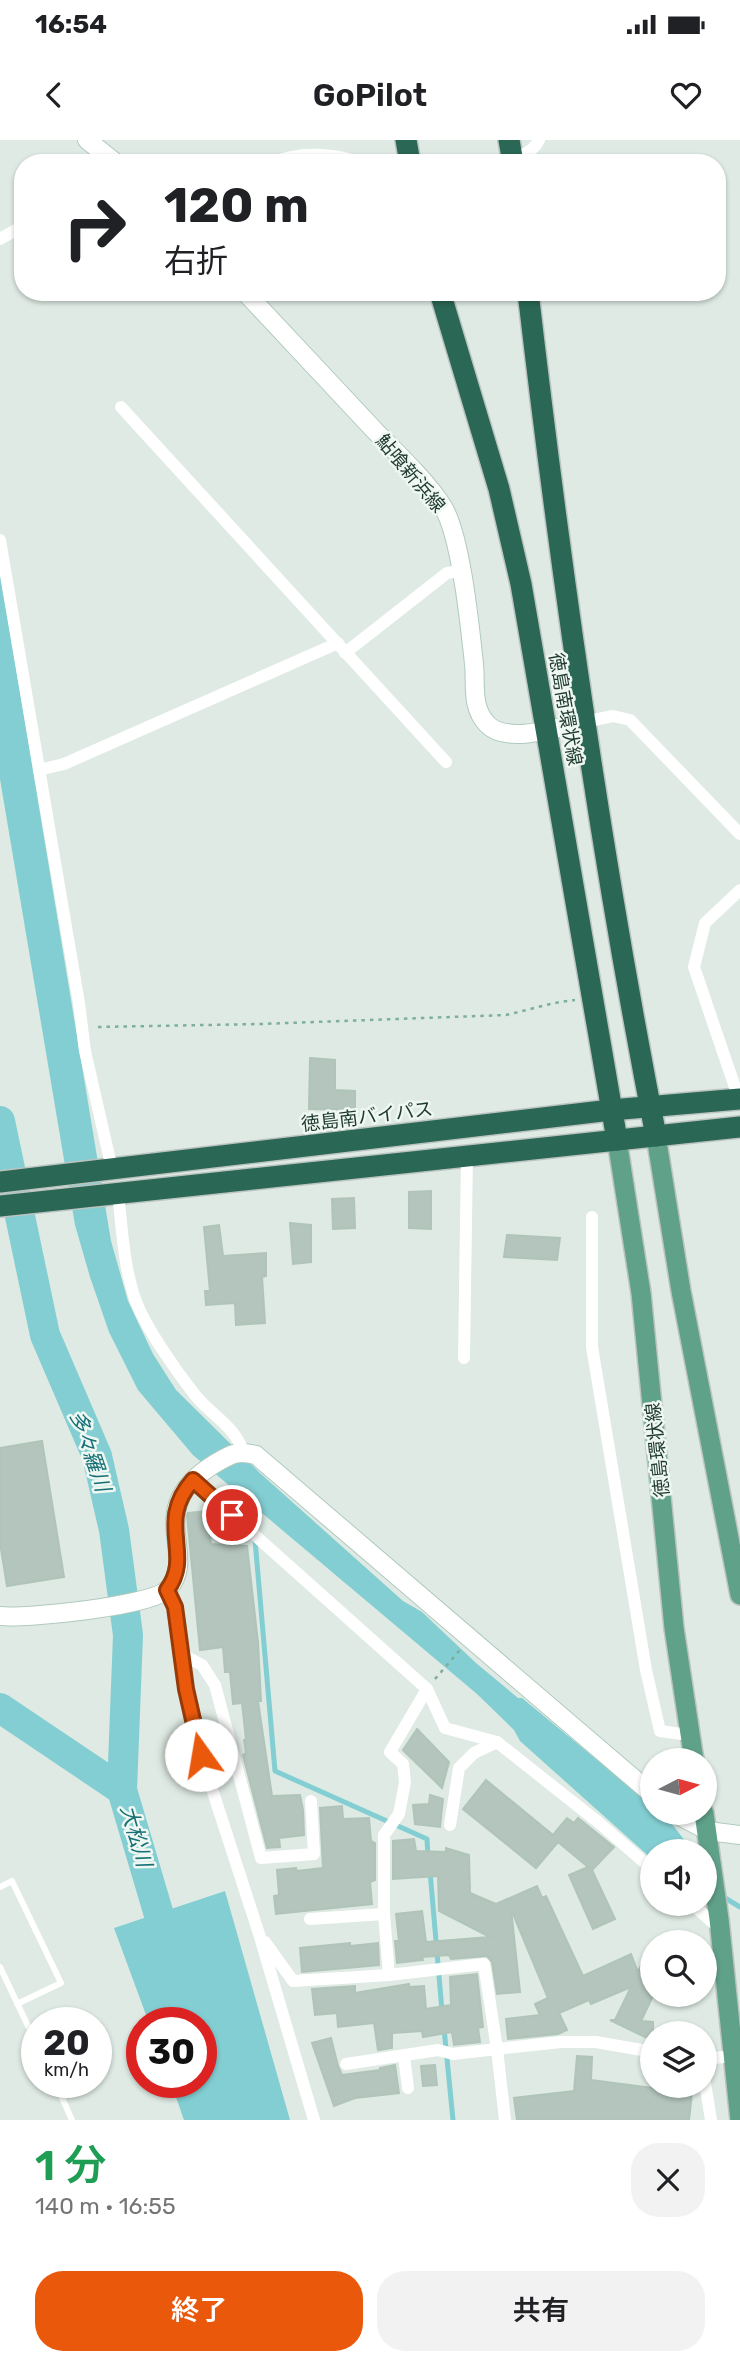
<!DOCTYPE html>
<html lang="ja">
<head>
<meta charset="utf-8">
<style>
	:root { --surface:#fff; --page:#f2f2f2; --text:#202124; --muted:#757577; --accent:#ea580c }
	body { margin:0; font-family:Rubik,"Noto Sans JP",sans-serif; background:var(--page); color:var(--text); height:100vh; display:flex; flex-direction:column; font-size:26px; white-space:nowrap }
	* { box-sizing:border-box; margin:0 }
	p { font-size:23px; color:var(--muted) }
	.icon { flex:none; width:38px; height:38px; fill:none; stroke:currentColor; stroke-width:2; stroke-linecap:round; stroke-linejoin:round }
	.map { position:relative; height:1980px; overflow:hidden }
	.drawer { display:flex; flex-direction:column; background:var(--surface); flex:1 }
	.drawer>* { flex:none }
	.top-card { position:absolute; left:14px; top:14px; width:712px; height:147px; border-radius:28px; box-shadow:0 2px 5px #0004; background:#fff; color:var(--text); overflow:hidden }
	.needle { width:46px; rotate:84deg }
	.controls { position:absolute; left:640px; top:1608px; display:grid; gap:14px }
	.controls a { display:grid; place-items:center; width:77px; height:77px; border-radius:50%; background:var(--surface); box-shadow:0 2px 5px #0004; font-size:35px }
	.speed { position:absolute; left:21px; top:1867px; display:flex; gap:14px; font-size:35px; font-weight:700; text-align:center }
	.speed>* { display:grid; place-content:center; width:91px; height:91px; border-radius:50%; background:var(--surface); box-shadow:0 2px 5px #0004; line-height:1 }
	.speed small { font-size:18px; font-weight:400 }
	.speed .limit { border:10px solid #d22; background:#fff; color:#111 }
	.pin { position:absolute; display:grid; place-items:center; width:60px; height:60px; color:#fff; margin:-30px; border:4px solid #fff; border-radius:50%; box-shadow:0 2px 7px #0007 }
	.me { position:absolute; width:77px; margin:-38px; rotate:347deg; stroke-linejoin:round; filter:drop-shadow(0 0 5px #0008) }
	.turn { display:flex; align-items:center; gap:24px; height:147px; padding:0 35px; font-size:32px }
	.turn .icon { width:91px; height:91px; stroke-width:2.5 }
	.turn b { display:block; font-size:49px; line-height:60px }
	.round { display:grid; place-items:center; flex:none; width:74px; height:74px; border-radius:28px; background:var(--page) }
	.head { display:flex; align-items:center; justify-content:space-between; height:119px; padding:0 35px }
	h1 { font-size:42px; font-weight:600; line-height:52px; color:#1e9e55 }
	.action { display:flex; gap:14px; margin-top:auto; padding:14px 35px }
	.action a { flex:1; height:80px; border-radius:28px; background:var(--accent); color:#fff; font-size:28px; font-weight:600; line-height:80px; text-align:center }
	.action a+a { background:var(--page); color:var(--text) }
	.status { display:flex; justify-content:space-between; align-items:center; height:49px; padding:0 35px; background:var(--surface); direction:ltr }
	.status svg { height:19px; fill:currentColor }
	header { display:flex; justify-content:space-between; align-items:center; height:91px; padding:0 35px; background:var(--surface); font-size:32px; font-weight:600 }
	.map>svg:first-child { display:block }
	.water { fill:#83ced2 }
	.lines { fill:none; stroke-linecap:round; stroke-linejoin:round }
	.stream { stroke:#83ced2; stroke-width:5 }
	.river { stroke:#83ced2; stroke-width:30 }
	.building { fill:#b3c5bc; stroke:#b0c4b9; stroke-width:2 }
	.secondary-casing { stroke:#b0cabe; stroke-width:20 }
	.primary-casing { stroke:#bcc4c1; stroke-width:22 }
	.highway-casing { stroke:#bcc4c1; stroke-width:24 }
	.path { stroke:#7daf9a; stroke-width:2.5; stroke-dasharray:3.5 5; stroke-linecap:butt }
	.lane { stroke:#fff; stroke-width:6 }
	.street { stroke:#fff; stroke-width:12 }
	.secondary { stroke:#fff; stroke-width:18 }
	.primary { stroke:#60a18a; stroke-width:19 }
	.highway { stroke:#2a6754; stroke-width:21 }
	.route-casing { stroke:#983908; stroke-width:18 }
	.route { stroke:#ea580c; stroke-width:12 }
	.labels { text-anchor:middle; stroke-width:5; stroke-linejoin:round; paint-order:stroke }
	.street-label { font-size:19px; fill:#1f3a30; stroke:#eef7f1 }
	.water-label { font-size:21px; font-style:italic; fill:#187177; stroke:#eef7f1 }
</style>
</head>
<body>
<div class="status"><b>16:54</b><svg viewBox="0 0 49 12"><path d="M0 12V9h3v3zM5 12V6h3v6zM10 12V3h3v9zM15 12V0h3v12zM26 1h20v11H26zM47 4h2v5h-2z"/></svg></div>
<header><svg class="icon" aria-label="back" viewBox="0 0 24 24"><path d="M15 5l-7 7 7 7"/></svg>GoPilot<svg class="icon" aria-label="heart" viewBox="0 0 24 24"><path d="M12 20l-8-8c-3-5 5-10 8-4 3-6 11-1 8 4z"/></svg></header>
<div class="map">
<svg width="740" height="1980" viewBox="0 0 740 1980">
	<rect width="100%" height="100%" fill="#deeae3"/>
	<g class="water">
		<polygon points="0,432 111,1101 128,1161 153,1214 176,1250 261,1334 403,1461 422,1472 476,1523 518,1558 522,1558 653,1666 653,1673 662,1673 665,1675 689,1706 690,1711 653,1712 653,1720 520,1601 514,1590 477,1554 193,1315 138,1250 109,1192 90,1137 75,1085 0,639"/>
		<polygon points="225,1751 290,1980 184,1980 171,1943 201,1942 201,1883 149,1883 114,1788"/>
	</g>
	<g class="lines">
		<g class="stream">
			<polyline points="254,1390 253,1377 259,1363"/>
			<polyline points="255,1400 275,1631 427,1699 428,1718"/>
			<polyline points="430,1731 442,1871"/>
			<polyline points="720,1755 740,1767"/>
			<polyline points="444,1888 453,1980"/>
		</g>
		<g class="river">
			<polyline points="0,981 45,1195 97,1316 114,1390 128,1495 122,1650 191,1883"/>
			<polyline points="0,1568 122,1650"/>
		</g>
	</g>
	<g class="building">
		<polygon points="310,918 335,920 335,950 355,951 355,970 309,969"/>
		<polygon points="431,1051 431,1089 409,1088 409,1052"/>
		<polygon points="354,1058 355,1088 333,1089 332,1059"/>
		<polygon points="290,1083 311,1085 311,1122 293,1124"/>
		<polygon points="219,1085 223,1116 266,1113 266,1136 262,1137 265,1183 236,1185 235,1163 206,1165 205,1151 210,1151 204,1087"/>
		<polygon points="507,1095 560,1098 557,1120 504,1117"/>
		<polygon points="42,1301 64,1437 7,1446 0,1403 0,1308"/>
		<polygon points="207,1371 211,1404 247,1406 258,1502 261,1561 258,1561 272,1656 300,1655 303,1670 304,1695 279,1698 280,1707 267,1708 243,1615 246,1613 244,1600 246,1600 242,1563 233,1564 230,1532 225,1532 223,1507 200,1510 187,1375 188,1373"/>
		<polygon points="417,1589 449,1622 442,1648 403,1610"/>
		<polygon points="486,1640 553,1695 567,1678 574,1683 578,1678 614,1707 592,1730 615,1779 593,1789 569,1735 588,1727 558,1702 536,1728 463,1669"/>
		<polygon points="430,1655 443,1659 440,1687 415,1684 413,1665 429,1664"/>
		<polygon points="342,1666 343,1679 369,1678 371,1701 375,1703 375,1740 370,1742 372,1764 276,1774 274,1756 279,1755 277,1730 296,1728 297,1731 323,1728 320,1668"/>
		<polygon points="414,1699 416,1711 446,1712 446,1708 469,1715 470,1753 496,1764 537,1746 542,1758 546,1756 583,1836 631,1814 638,1832 653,1801 653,1856 641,1881 653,1882 653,1901 610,1880 615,1880 631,1847 591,1864 589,1860 559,1873 567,1890 558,1894 508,1899 506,1879 540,1875 535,1864 548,1858 511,1769 520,1852 497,1854 492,1822 487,1816 451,1819 449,1815 422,1817 423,1820 397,1823 395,1801 399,1801 396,1774 422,1771 426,1802 490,1797 439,1771 438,1736 393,1739 393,1701"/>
		<polygon points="350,1803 350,1806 378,1803 379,1825 302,1832 300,1808"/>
		<polygon points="477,1834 483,1887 478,1888 480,1902 454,1905 452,1892 423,1897 422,1891 392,1893 392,1908 378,1910 374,1883 338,1887 337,1873 315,1875 312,1849 355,1846 355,1853 409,1844 409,1847 424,1846 426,1869 451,1865 450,1837"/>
		<polygon points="331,1898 338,1926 342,1935 380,1930 380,1928 395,1925 399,1953 355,1958 334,1966 312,1903"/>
		<polygon points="577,1916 592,1917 591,1940 692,1953 689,1980 517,1980 514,1958 574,1951"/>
		<polygon points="435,1925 437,1945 423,1946 421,1926"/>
	</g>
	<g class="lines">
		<g class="secondary-casing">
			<g id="secondary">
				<polyline points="87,0 116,23"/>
				<path d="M 245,152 C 289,199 332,245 376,292 C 396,312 429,344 443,367 C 461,396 470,487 474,524 C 476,545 471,567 487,584 C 506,605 560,587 584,582"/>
				<path d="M 0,1476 C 25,1479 153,1466 168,1449 C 200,1414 140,1368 216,1323 C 231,1314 238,1310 256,1315 L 653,1655"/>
				<polyline points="674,1673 708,1691 740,1695"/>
			</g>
		</g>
		<g class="primary-casing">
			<g id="primary">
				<polyline points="656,996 681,1151 740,1455"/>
				<polyline points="617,1000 641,1153 674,1488 694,1620"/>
				<polyline points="704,1673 719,1779 740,1980"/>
			</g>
		</g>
		<g class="highway-casing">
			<g id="highway">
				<polyline points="406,0 410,23"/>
				<polyline points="509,0 513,23"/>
				<polyline points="440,152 499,349 521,444 617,1000"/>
				<path d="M 528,152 C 561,435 601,717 656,996"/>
				<polyline points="0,1042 611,970 740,959"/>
				<polyline points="0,1066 740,987"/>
			</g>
		</g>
		<g class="path">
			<path d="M 98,887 L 260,884 L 506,875 C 529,870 552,862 575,860"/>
			<polyline points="435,1539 460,1510"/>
		</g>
		<g class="lane">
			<polyline points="0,1747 12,1741 61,1843 17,1864"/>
			<polyline points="0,1827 37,1905"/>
			<polyline points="55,1942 72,1980"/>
		</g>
		<g class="street">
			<path d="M 272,23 C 299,11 334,13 361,23"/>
			<path d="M 484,23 C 503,19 529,20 539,0"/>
			<polyline points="0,99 23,86"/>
			<polyline points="121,267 446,622"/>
			<polyline points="0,400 79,863 85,911 112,1029"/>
			<polyline points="345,513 447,433 460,431"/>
			<polyline points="584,582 613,576 630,580 740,694"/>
			<polyline points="39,630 64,624 338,503"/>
			<polyline points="739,959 694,827 705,783 740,750"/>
			<path d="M 118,1053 C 122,1089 124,1131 137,1164 C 148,1191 177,1232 195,1255 C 211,1275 236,1287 243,1312"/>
			<polyline points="592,1077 592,1207 646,1530 660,1591 689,1595"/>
			<polyline points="464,1218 467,1015"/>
			<polyline points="193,1340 427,1549 445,1588 497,1602 598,1682 653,1730"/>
			<polyline points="167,1450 175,1467 186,1549 201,1615 260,1797 314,1980"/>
			<polyline points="181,1514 202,1525 215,1545 261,1718 314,1714 311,1661"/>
			<polyline points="450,1685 459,1628 474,1613 497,1602"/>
			<polyline points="692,1764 720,1789"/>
			<polyline points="310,1779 384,1774"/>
			<polyline points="265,1802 293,1841 389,1835 484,1824 497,1909 561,1902 596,1902 653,1912"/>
			<polyline points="389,1835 384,1774 384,1695 399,1674 405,1642 403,1624 390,1612 427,1549"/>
			<polyline points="404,1916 408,1948"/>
			<polyline points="705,1919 733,1916"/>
			<polyline points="346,1924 438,1910 453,1914 497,1909 505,1980"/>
			<polyline points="705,1943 711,1980"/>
		</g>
		<use href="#secondary" class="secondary"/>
		<use href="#primary" class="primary"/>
		<use href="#highway" class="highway"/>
	</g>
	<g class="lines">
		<g class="route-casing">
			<path id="route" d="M 201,1615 L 186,1549 L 175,1467 L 167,1450 C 194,1414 155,1383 193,1340 L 232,1375"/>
		</g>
		<use href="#route" class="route"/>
	</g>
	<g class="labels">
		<g class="street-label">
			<text transform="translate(411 333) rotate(50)" y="7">鮎喰新浜線</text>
			<text transform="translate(566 569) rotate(80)" y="7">徳島南環状線</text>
			<text transform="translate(367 976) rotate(-7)" y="7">徳島南バイパス</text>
			<text transform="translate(657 1310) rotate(-96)" y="7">徳島環状線</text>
		</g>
		<g class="water-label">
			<text transform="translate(90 1311) rotate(71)" y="7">多々羅川</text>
			<text transform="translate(136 1696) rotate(74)" y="7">大松川</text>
		</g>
	</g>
</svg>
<div class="controls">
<a><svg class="needle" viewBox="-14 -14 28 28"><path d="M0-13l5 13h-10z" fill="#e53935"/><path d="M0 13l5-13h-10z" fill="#757577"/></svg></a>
<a><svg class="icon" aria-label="sound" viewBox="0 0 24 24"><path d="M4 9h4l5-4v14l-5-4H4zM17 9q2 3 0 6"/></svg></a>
<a><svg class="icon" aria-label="search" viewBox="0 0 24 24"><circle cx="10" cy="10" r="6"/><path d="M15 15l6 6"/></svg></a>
<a><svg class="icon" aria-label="layers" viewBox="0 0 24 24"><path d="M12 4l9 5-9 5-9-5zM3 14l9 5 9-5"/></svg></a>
</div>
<div class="speed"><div>20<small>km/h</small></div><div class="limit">30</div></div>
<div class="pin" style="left:232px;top:1375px;background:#d93025"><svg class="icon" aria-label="arrive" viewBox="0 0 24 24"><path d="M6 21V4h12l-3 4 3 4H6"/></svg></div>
<svg class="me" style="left:201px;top:1615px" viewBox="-20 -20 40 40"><circle r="19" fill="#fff"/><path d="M0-13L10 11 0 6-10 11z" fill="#ea580c"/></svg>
<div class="top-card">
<div class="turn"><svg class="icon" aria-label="right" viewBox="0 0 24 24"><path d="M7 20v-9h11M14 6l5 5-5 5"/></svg><div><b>120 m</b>右折</div></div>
</div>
</div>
<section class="drawer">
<div class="head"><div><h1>1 分</h1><p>140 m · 16:55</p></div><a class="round"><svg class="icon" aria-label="close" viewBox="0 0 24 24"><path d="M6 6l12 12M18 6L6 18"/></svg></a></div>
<div class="action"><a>終了</a><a>共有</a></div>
</section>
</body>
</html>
